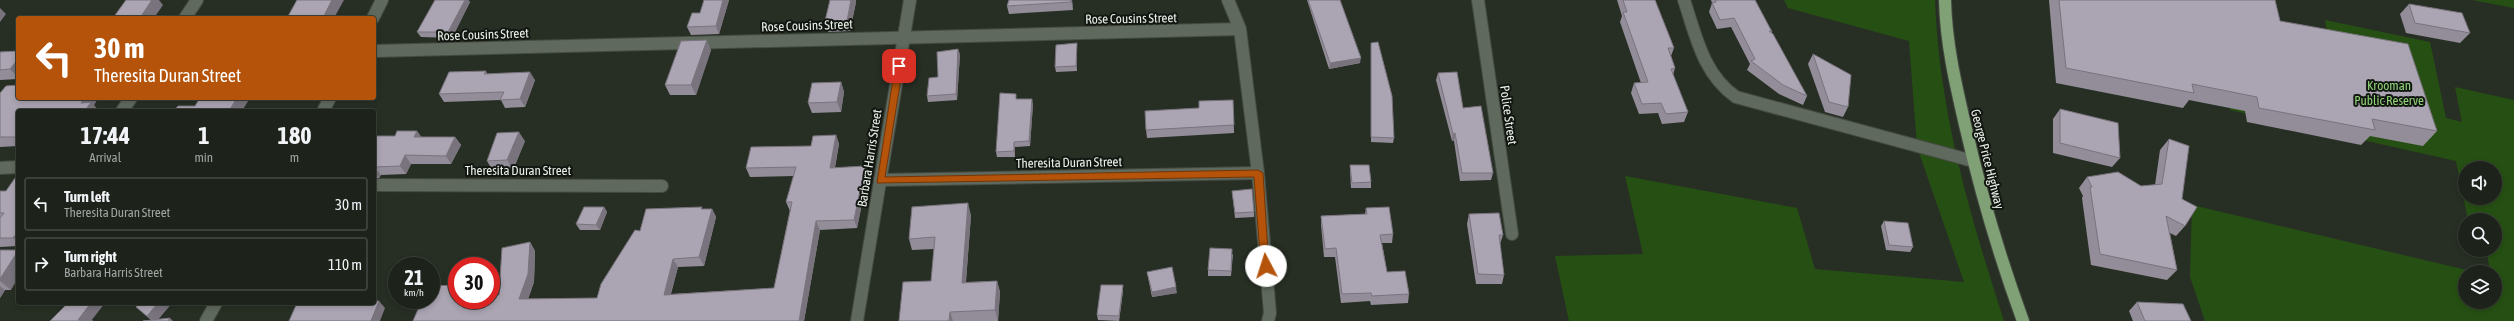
<!DOCTYPE html>
<html lang="en">
<head>
<meta charset="utf-8">
<style>
	:root { --surface:#1d231b; --page:#2a2f28; --text:#f1f3f6; --muted:#a0a4a3; --line:#3b403a }
	body { margin:0; font-family:"Asap Condensed",sans-serif; background:var(--page); color:var(--text); height:100vh; display:flex; flex-direction:column; font-size:15px; white-space:nowrap }
	* { box-sizing:border-box; margin:0 }
	p { font-size:13px; color:var(--muted) }
	.icon { flex:none; width:22px; height:22px; fill:none; stroke:currentColor; stroke-width:2; stroke-linecap:round; stroke-linejoin:round }
	.map { position:relative; flex:1; overflow:hidden }
	.side { position:absolute; left:16px; top:109px; width:360px; height:196px; display:flex; flex-direction:column; background:var(--surface); border-radius:4px; box-shadow:0 2px 6px #0003,0 0 0 1px var(--line) }
	.side>* { flex:none }
	.banner { position:absolute; left:16px; top:16px; width:360px; height:84px; border-radius:4px; box-shadow:0 2px 6px #0003,0 0 0 1px var(--line); background:#b45309; color:#fff; overflow:hidden }
	.controls { position:absolute; left:2458px; top:161px; display:grid; gap:8px }
	.controls a { display:grid; place-items:center; width:44px; height:44px; border-radius:50%; background:var(--surface); box-shadow:0 2px 6px #0003,0 0 0 1px var(--line); font-size:20px }
	.speed { position:absolute; left:388px; top:257px; display:flex; gap:8px; font-size:20px; font-weight:700; text-align:center }
	.speed>* { display:grid; place-content:center; width:52px; height:52px; border-radius:50%; background:var(--surface); box-shadow:0 2px 6px #0003,0 0 0 1px var(--line); line-height:1 }
	.speed small { font-size:10px; font-weight:400 }
	.speed .limit { border:6px solid #d22; background:#fff; color:#111 }
	.pin { position:absolute; display:grid; place-items:center; width:34px; height:34px; color:#fff; margin:-17px; border-radius:8px; box-shadow:0 2px 6px #0006 }
	.me { position:absolute; width:44px; margin:-22px; rotate:355deg; stroke-linejoin:round; filter:drop-shadow(0 0 3px #0008) }
	.turn { display:flex; align-items:center; gap:14px; height:84px; padding:0 12px; font-size:18px }
	.turn .icon { width:52px; height:52px; stroke-width:2.5 }
	.turn b { display:block; font-size:28px; line-height:34px }
	.eta { display:flex; justify-content:space-evenly; align-items:center; height:68px; text-align:center }
	.eta b { font-size:24px; font-weight:700; line-height:28px }
	ul { padding:0; list-style:none }
	li { display:flex; align-items:center; gap:12px; height:54px; margin:0 8px 6px; padding:0 4px; border:2px solid var(--line); border-radius:4px }
	li div { flex:1 }
	li b { display:block; font-size:15px }
	li em { font-style:normal }
	.map>svg:first-child { display:block }
	.green { fill:#265013; fill-rule:evenodd }
	.lines { fill:none; stroke-linecap:round; stroke-linejoin:round }
	.minor-casing { stroke:#454b42; stroke-width:14 }
	.major-casing { stroke:#454b42; stroke-width:14 }
	.minor { stroke:#60695d; stroke-width:12 }
	.major { stroke:#80a075; stroke-width:12 }
	.wall { fill:#938d99 }
	.shaded-wall { fill:#78737d }
	.building { fill:#aba4b2; stroke:#78737d }
	.route { fill:#b45309; stroke:#753606 }
	.labels { text-anchor:middle; stroke-width:4; stroke-linejoin:round; paint-order:stroke }
	.street-label { font-size:13px; fill:#ebf0e9; stroke:#121611 }
	.park-label { font-size:13px; fill:#91d378; stroke:#121611 }
</style>
</head>
<body>
<div class="map">
<svg width="2514" height="321" viewBox="0 0 2514 321">
	<rect width="100%" height="100%" fill="#272f24"/>
	<g class="green">
		<path d="M 1784,0 L 1935,0 C 1939,111 1970,216 2004,321 L 1569,321 L 1555,256 L 1643,254 L 1625,176 L 1797,208 L 1815,269 L 1964,282 L 1917,147 L 1909,41 L 1788,8 Z"/>
		<polygon points="2472,0 2514,0 2514,8"/>
		<path d="M 2325,20 L 2430,42 L 2446,118 L 2462,122 L 2455,87 L 2514,100 L 2514,321 L 2205,321 L 2190,277 L 2192,205 L 2475,272 L 2465,272 L 2465,302 L 2495,302 L 2495,272 L 2490,272 L 2487,253 L 2476,250 L 2495,250 L 2495,220 L 2468,220 L 2456,161 L 2230,110 L 2230,106 L 2341,112 ZM 2465,168 L 2495,168 L 2495,198 L 2465,198 Z"/>
	</g>
	<g class="lines">
		<g class="minor-casing">
			<g id="minor">
				<polyline points="1228,0 1240,29 1258,173 1270,313 1268,321"/>
				<polyline points="1478,0 1512,234"/>
				<path d="M 1684,0 C 1696,36 1703,74 1736,97 L 1973,161"/>
				<polyline points="185,18 197,0"/>
				<polyline points="373,18 382,0"/>
				<polyline points="374,51 1240,29"/>
				<polyline points="122,111 131,98"/>
				<polyline points="323,111 330,98"/>
				<polyline points="0,168 18,167"/>
				<polyline points="880,180 1258,173"/>
				<polyline points="374,185 662,186"/>
				<polyline points="206,321 216,303"/>
				<polyline points="857,321 910,0"/>
			</g>
		</g>
		<g class="major-casing">
			<path id="major" d="M 1945,0 C 1946,44 1956,86 1966,129 C 1981,194 2000,258 2023,321"/>
		</g>
		<use href="#minor" class="minor"/>
		<use href="#major" class="major"/>
	</g>
	<g class="wall">
		<polygon points="435,0 468,0 470,2 452,38 421,37 417,32"/>
		<polygon points="704,0 729,0 719,34 691,35 687,27 700,13"/>
		<polygon points="1009,0 1072,0 1073,10 1009,14 1007,6"/>
		<polygon points="1307,0 1340,0 1360,63 1329,69"/>
		<polygon points="1617,0 1655,0 1674,48 1671,56 1675,68 1673,75 1688,112 1684,122 1662,124 1658,113 1639,114 1631,93 1634,83 1641,83 1620,22 1622,16"/>
		<polygon points="1711,0 1755,0 1772,32 1772,33 1807,96 1803,105 1779,94 1747,70 1750,64 1731,27 1717,29 1709,12 1712,3"/>
		<polygon points="2049,0 2275,0 2280,21 2437,131 2423,146 2370,136 2361,145 2247,122 2245,111 2189,100 2183,108 2056,83"/>
		<polygon points="856,2 850,31 828,32 825,21"/>
		<polygon points="2409,4 2470,33 2460,43 2406,33 2400,14"/>
		<polygon points="1077,43 1077,71 1056,72 1055,67"/>
		<polygon points="1371,43 1394,138 1393,143 1371,142"/>
		<polygon points="711,50 696,95 670,95 665,85"/>
		<polygon points="18,51 18,79 0,80 0,52"/>
		<polygon points="960,54 957,100 928,102 927,96 938,77"/>
		<polygon points="1813,54 1848,107 1843,117 1825,112 1808,64"/>
		<polygon points="486,71 487,74 535,80 525,107 505,108 501,100 444,102 439,94"/>
		<polygon points="1438,73 1463,108 1493,173 1491,180 1460,181 1454,141 1452,141 1436,80"/>
		<polygon points="841,82 844,92 841,112 812,113 808,103"/>
		<polygon points="0,93 18,98 98,98 94,105 18,111 18,146 0,147"/>
		<polygon points="1017,99 1033,104 1030,146 1015,147 1015,157 997,157 996,152"/>
		<polygon points="1233,100 1234,133 1147,138 1146,130 1199,108"/>
		<polygon points="2060,109 2120,158 2112,167 2053,153 2053,119"/>
		<polygon points="417,131 421,137 455,137 461,145 451,164 411,164 406,174 381,175 379,178 374,178 374,136 395,136"/>
		<polygon points="836,135 839,144 835,168 868,175 857,228 820,230 804,321 413,321 457,300 499,295 530,242 535,251 534,282 528,299 597,298 640,231 703,209 712,209 716,217 704,266 678,267 671,294 774,288 790,211 786,202 794,176 750,177 746,168 811,146"/>
		<polygon points="2169,139 2182,199 2185,226 2176,236 2170,233 2177,270 2167,280 2091,265 2082,198 2083,196 2079,188 2087,177 2141,186 2155,185 2160,150"/>
		<polygon points="525,141 513,170 493,171 487,161"/>
		<polygon points="1350,165 1371,182 1371,188 1351,188 1350,171"/>
		<polygon points="18,178 18,246 0,247 0,191 6,191"/>
		<polygon points="1232,191 1254,212 1254,217 1235,218"/>
		<polygon points="604,207 607,212 600,230 580,230 576,224"/>
		<polygon points="1366,208 1393,234 1392,243 1382,243 1387,272 1409,294 1408,303 1371,305 1370,301 1341,303 1335,257 1324,257 1321,225 1321,216 1365,214"/>
		<polygon points="1469,214 1503,235 1500,244 1504,275 1502,284 1476,284 1467,224"/>
		<polygon points="971,215 966,282 997,281 1000,292 998,321 899,321 931,281 934,249 912,250 909,239"/>
		<polygon points="1884,221 1913,247 1910,252 1886,250 1881,226"/>
		<polygon points="0,250 11,290 5,290 0,298"/>
		<polygon points="1233,254 1231,276 1208,276 1208,270"/>
		<polygon points="1147,272 1177,293 1152,297"/>
		<polygon points="1123,285 1123,291 1119,321 1098,320 1097,315"/>
		<polygon points="2137,302 2191,321 2133,321 2129,311"/>
		<polygon points="139,303 172,303 158,319 151,320 136,307"/>
	</g>
	<g class="shaded-wall">
		<polygon points="152,0 159,0 163,5 154,18 140,18"/>
		<polygon points="332,0 344,0 334,18 323,18"/>
		<polygon points="465,0 468,0 470,2 452,38 448,32"/>
		<polygon points="723,0 729,0 719,34 716,26"/>
		<polygon points="851,0 856,0 856,2 850,31 847,21"/>
		<polygon points="1071,0 1072,0 1073,10"/>
		<polygon points="0,8 6,14 0,22"/>
		<polygon points="707,40 711,50 696,95 691,85"/>
		<polygon points="1077,43 1077,71 1076,66"/>
		<polygon points="958,49 960,54 957,100 956,94"/>
		<polygon points="1361,58 1360,63 1329,69 1330,63"/>
		<polygon points="18,59 18,77 10,69"/>
		<polygon points="530,72 535,80 525,107 520,99"/>
		<polygon points="841,82 844,92 841,112 837,102"/>
		<polygon points="84,98 98,98 94,105 99,111 85,111 81,103"/>
		<polygon points="237,98 250,98 242,111 229,111"/>
		<polygon points="1032,99 1033,104 1030,146 1029,141"/>
		<polygon points="417,131 423,139 414,137"/>
		<polygon points="519,132 525,141 513,170 507,160"/>
		<polygon points="1455,133 1454,141 1452,141 1453,134"/>
		<polygon points="836,135 839,144 833,176 830,168"/>
		<polygon points="455,137 461,145 451,164 446,156"/>
		<polygon points="1014,142 1015,147 1015,157 1014,151"/>
		<polygon points="405,155 411,164 406,174 400,166"/>
		<polygon points="865,166 868,175 857,228 854,220"/>
		<polygon points="374,168 374,167 381,175 379,178 374,171"/>
		<polygon points="968,203 971,215 965,293 962,283"/>
		<polygon points="604,207 607,212 600,230 596,225"/>
		<polygon points="712,209 716,217 704,266 699,257"/>
		<polygon points="816,221 820,230 804,321 799,321"/>
		<polygon points="18,231 18,242 13,238"/>
		<polygon points="530,242 535,251 534,282 525,308 519,299"/>
		<polygon points="18,251 18,278 11,290 0,281 0,279"/>
		<polygon points="673,259 678,267 668,303 664,295"/>
		<polygon points="997,281 1000,292 998,321 995,310"/>
		<polygon points="1123,285 1123,291 1119,321 1119,316"/>
		<polygon points="0,286 5,290 0,298"/>
		<polygon points="457,286 457,300 453,296"/>
		<polygon points="1176,287 1177,293 1152,297 1152,292"/>
		<polygon points="379,301 385,308 380,321 371,321"/>
		<polygon points="91,303 105,303 91,321 78,320"/>
		<polygon points="158,303 172,303 157,321 153,321 147,316"/>
		<polygon points="950,312 953,321 949,321"/>
		<polygon points="170,318 173,321 168,321"/>
	</g>
	<g class="building">
		<polygon points="126,0 152,0 140,18 113,18"/>
		<polygon points="297,0 332,0 323,18 287,18"/>
		<polygon points="435,0 465,0 448,32 417,32"/>
		<polygon points="704,0 723,0 716,26 687,27 692,13 700,13"/>
		<polygon points="830,0 851,0 847,21 825,21"/>
		<polygon points="1009,0 1071,0 1071,2 1007,6"/>
		<polygon points="1308,0 1340,0 1361,58 1330,63"/>
		<polygon points="1623,0 1655,0 1674,48 1668,48 1675,68 1671,69 1688,112 1666,114 1661,103 1642,104 1634,83 1648,82 1623,12 1627,12"/>
		<polygon points="1716,0 1755,0 1772,32 1769,31 1773,34 1807,96 1783,85 1751,61 1755,59 1734,18 1720,20 1712,3 1716,2"/>
		<polygon points="2059,0 2275,0 2280,21 2408,44 2437,131 2372,119 2375,130 2259,108 2257,97 2192,84 2194,93 2066,68"/>
		<polygon points="2409,4 2462,13 2470,33 2415,23"/>
		<polygon points="707,40 691,85 665,85 681,41"/>
		<polygon points="1378,42 1392,96 1394,138 1371,137 1371,43"/>
		<polygon points="1077,43 1076,66 1055,67 1056,45"/>
		<polygon points="958,49 956,94 927,96 929,78 938,77 937,52"/>
		<polygon points="18,51 18,59 10,69 0,70 0,52"/>
		<polygon points="1813,54 1851,75 1848,107 1829,102"/>
		<polygon points="486,71 484,74 530,72 520,99 500,100 504,92 439,94 449,72"/>
		<polygon points="1457,72 1463,108 1481,106 1493,173 1462,173 1455,133 1453,134 1438,73"/>
		<polygon points="841,82 837,102 808,103 812,83"/>
		<polygon points="18,85 18,98 84,98 81,103 91,102 85,111 18,111 18,137 0,137 0,93 6,86"/>
		<polygon points="1000,93 1016,94 1016,99 1032,99 1029,141 1014,142 1014,151 996,152"/>
		<polygon points="200,98 237,98 229,111 256,111 174,111 178,106 195,106"/>
		<polygon points="1233,100 1234,125 1146,130 1145,111 1199,108 1199,101"/>
		<polygon points="2060,109 2118,123 2120,158 2060,143"/>
		<polygon points="397,131 417,131 414,137 455,137 446,156 405,155 400,166 374,167 374,168 374,136 395,136"/>
		<polygon points="519,132 507,160 487,161 497,133"/>
		<polygon points="836,135 830,168 865,166 854,220 816,221 799,321 413,321 422,300 431,300 431,286 457,285 457,286 453,296 457,296 457,300 491,300 491,295 499,295 502,248 530,242 528,274 519,299 597,298 601,284 635,230 640,231 646,209 702,207 701,209 712,209 699,257 673,259 664,295 774,288 792,202 786,202 796,167 746,168 751,147 811,146 813,136"/>
		<polygon points="2169,139 2189,146 2182,199 2197,207 2185,226 2166,216 2177,270 2100,254 2090,187 2092,187 2087,177 2118,172 2141,186 2162,184"/>
		<polygon points="1350,165 1369,165 1371,182 1352,183"/>
		<polygon points="15,178 18,178 18,231 13,238 0,238 0,218 4,213 0,213 0,191 6,191"/>
		<polygon points="1252,189 1254,212 1235,213 1232,191"/>
		<polygon points="968,203 962,283 997,281 995,310 950,312 949,321 899,321 903,282 931,281 935,237 909,239 912,207"/>
		<polygon points="584,207 604,207 596,225 576,224"/>
		<polygon points="1389,207 1393,234 1380,235 1387,272 1405,271 1409,294 1372,296 1371,293 1342,294 1336,248 1325,249 1321,216 1367,214 1366,208"/>
		<polygon points="1499,213 1503,235 1499,235 1504,275 1478,274 1469,214"/>
		<polygon points="1884,221 1908,223 1913,247 1889,245"/>
		<polygon points="1210,248 1232,249 1231,271 1208,270"/>
		<polygon points="0,250 18,250 18,251 0,279"/>
		<polygon points="1172,267 1176,287 1152,292 1147,272"/>
		<polygon points="1101,285 1123,285 1119,316 1097,315"/>
		<polygon points="374,301 379,301 371,321 289,321 297,303 374,303"/>
		<polygon points="2137,302 2183,304 2191,321 2145,321"/>
		<polygon points="68,303 91,303 78,320 93,321 50,321"/>
		<polygon points="139,303 158,303 147,316 136,307"/>
		<polygon points="170,318 168,321 143,321"/>
	</g>
	<polygon class="route" points="899,62 903,66 885,177 1258,170 1263,173 1269,269 1266,270 1261,266 1254,177 877,183 895,66"/>
	<g class="labels">
		<g class="street-label">
			<text transform="translate(1131 18) rotate(-1)" y="5">Rose Cousins Street</text>
			<text transform="translate(807 25) rotate(-2)" y="5">Rose Cousins Street</text>
			<text transform="translate(483 34) rotate(-2)" y="5">Rose Cousins Street</text>
			<text transform="translate(1509 115) rotate(82)" y="5">Police Street</text>
			<text transform="translate(869 158) rotate(-81)" y="5">Barbara Harris Street</text>
			<text transform="translate(1988 159) rotate(76)" y="5">George Price Highway</text>
			<text transform="translate(1069 162) rotate(-1)" y="5">Theresita Duran Street</text>
			<text x="518" y="175">Theresita Duran Street</text>
		</g>
		<g class="park-label">
			<text x="2389" y="90">Krooman<tspan x="2389" dy="15">Public Reserve</tspan></text>
		</g>
	</g>
</svg>
<div class="controls">
<a><svg class="icon" aria-label="sound" viewBox="0 0 24 24"><path d="M4 9h4l5-4v14l-5-4H4zM17 9q2 3 0 6"/></svg></a>
<a><svg class="icon" aria-label="search" viewBox="0 0 24 24"><circle cx="10" cy="10" r="6"/><path d="M15 15l6 6"/></svg></a>
<a><svg class="icon" aria-label="layers" viewBox="0 0 24 24"><path d="M12 4l9 5-9 5-9-5zM3 14l9 5 9-5"/></svg></a>
</div>
<div class="speed"><div>21<small>km/h</small></div><div class="limit">30</div></div>
<div class="pin" style="left:899px;top:66px;background:#d93025"><svg class="icon" aria-label="arrive" viewBox="0 0 24 24"><path d="M6 21V4h12l-3 4 3 4H6"/></svg></div>
<svg class="me" style="left:1266px;top:266px" viewBox="-20 -20 40 40"><circle r="19" fill="#fff"/><path d="M0-13L10 11 0 6-10 11z" fill="#b45309"/></svg>
<div class="banner">
<div class="turn"><svg class="icon" aria-label="left" viewBox="0 0 24 24"><path d="M17 20v-9H6M10 6l-5 5 5 5"/></svg><div><b>30 m</b>Theresita Duran Street</div></div>
</div>
<section class="side">
<div class="eta">
<div><b>17:44</b><p>Arrival</p></div>
<div><b>1</b><p>min</p></div>
<div><b>180</b><p>m</p></div>
</div>
<ul>
<li><svg class="icon" aria-label="left" viewBox="0 0 24 24"><path d="M17 20v-9H6M10 6l-5 5 5 5"/></svg><div><b>Turn left</b><p>Theresita Duran Street</p></div><em>30 m</em></li>
<li><svg class="icon" aria-label="right" viewBox="0 0 24 24"><path d="M7 20v-9h11M14 6l5 5-5 5"/></svg><div><b>Turn right</b><p>Barbara Harris Street</p></div><em>110 m</em></li>
</ul>
</section>
</div>
</body>
</html>
